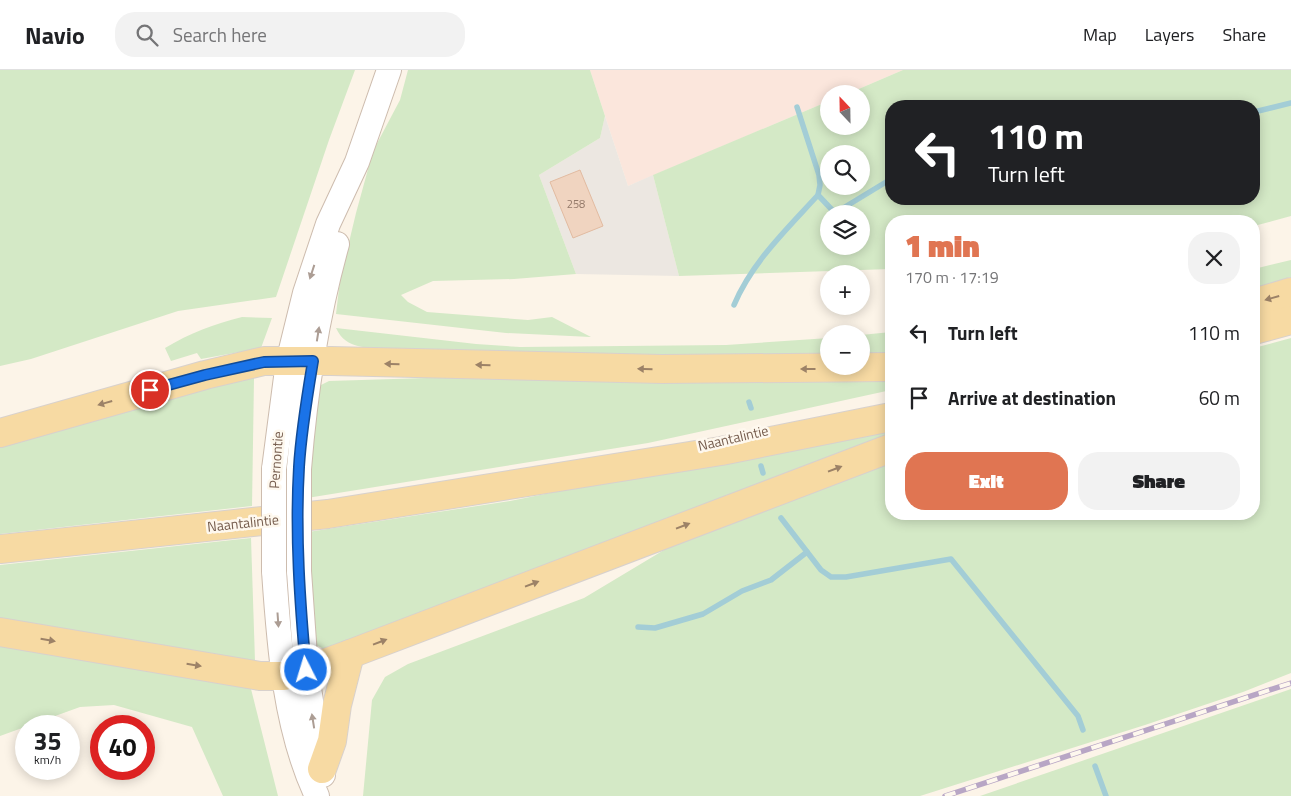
<!DOCTYPE html>
<html lang="en">
<head>
<meta charset="utf-8">
<style>
	:root { --surface:#fff; --page:#f2f2f2; --text:#202124; --muted:#757577; --line:#e0e0e0; --accent:#e07552 }
	body { margin:0; font-family:"Titillium Web",sans-serif; background:var(--page); color:var(--text); height:100vh; display:flex; flex-direction:column; font-size:19px; white-space:nowrap }
	* { box-sizing:border-box; margin:0 }
	p { font-size:16px; color:var(--muted) }
	.icon { flex:none; width:28px; height:28px; fill:none; stroke:currentColor; stroke-width:2; stroke-linecap:round; stroke-linejoin:round }
	.map { position:relative; flex:1; overflow:hidden }
	.details { position:absolute; left:885px; top:145px; width:375px; height:305px; display:flex; flex-direction:column; background:var(--surface); border-radius:20px; box-shadow:0 2px 12px #0003 }
	.details>* { flex:none }
	.guide { position:absolute; left:885px; top:30px; width:375px; height:105px; border-radius:20px; box-shadow:0 2px 12px #0003; background:#202124; color:#fff; overflow:hidden }
	.needle { width:32px; rotate:338deg }
	.fabs { position:absolute; left:820px; top:15px; display:grid; gap:10px }
	.fabs a { display:grid; place-items:center; width:50px; height:50px; border-radius:50%; background:var(--surface); box-shadow:0 2px 12px #0003; font-size:25px }
	.speed { position:absolute; left:15px; top:645px; display:flex; gap:10px; font-size:25px; font-weight:700; text-align:center }
	.speed>* { display:grid; place-content:center; width:65px; height:65px; border-radius:50%; background:var(--surface); box-shadow:0 2px 12px #0003; line-height:1 }
	.speed small { font-size:12px; font-weight:400 }
	.speed .limit { border:8px solid #d22; background:#fff; color:#111 }
	.pin { position:absolute; display:grid; place-items:center; width:42px; height:42px; color:#fff; margin:-21px; border:2px solid #fff; border-radius:50%; box-shadow:0 1px 5px #0007 }
	.me { position:absolute; width:55px; margin:-28px; rotate:355deg; stroke-linejoin:round; filter:drop-shadow(0 0 4px #0008) }
	.turn { display:flex; align-items:center; gap:18px; height:105px; padding:0 20px; font-size:22px }
	.turn .icon { width:65px; height:65px; stroke-width:2.5 }
	.turn b { display:block; font-size:35px; line-height:42px }
	.round { display:grid; place-items:center; flex:none; width:52px; height:52px; border-radius:20px; background:var(--page) }
	.overview { display:flex; align-items:center; justify-content:space-between; height:85px; padding:0 20px }
	h1 { font-size:30px; font-weight:800; line-height:38px; color:var(--accent) }
	.action { display:flex; gap:10px; margin-top:auto; padding:10px 20px }
	.action a { flex:1; height:58px; border-radius:20px; background:var(--accent); color:#fff; font-size:20px; font-weight:800; line-height:58px; text-align:center }
	.action a+a { background:var(--page); color:var(--text) }
	ul { padding:0; list-style:none }
	li { display:flex; align-items:center; gap:15px; height:65px; padding:0 20px }
	li div { flex:1 }
	li b { display:block; font-size:19px }
	li em { font-style:normal }
	header { display:flex; align-items:center; gap:30px; box-sizing:border-box; height:70px; padding:0 25px; background:var(--surface); border-bottom:1px solid var(--line) }
	header strong { font-size:24px }
	nav { display:flex; gap:28px; margin-inline-start:auto; font-size:18px }
	.search { width:350px; height:45px; background:var(--page); display:flex; align-items:center; gap:12px; box-sizing:border-box; padding:0 18px; border-radius:20px; color:var(--muted); font-size:19px }
	.map>svg:first-child { display:block }
	.commercial { fill:#fbe6dc }
	.industrial { fill:#ece7e1 }
	.green { fill:#d4e9c6; fill-rule:evenodd }
	.lines { fill:none; stroke-linecap:round; stroke-linejoin:round }
	.stream { stroke:#a3cdd6; stroke-width:5.5 }
	.building { fill:#f0d4c0; stroke:#e2bba1 }
	.minor-casing { stroke:#cdbcae; stroke-width:26 }
	.major-casing { stroke:#d8d1cd; stroke-width:30 }
	.minor { stroke:#fff; stroke-width:24 }
	.major { stroke:#f7daa3; stroke-width:28 }
	.rail-casing { stroke:#b8a6c5; stroke-width:5.5 }
	.rail { stroke:#fef8ee; stroke-width:4; stroke-dasharray:11; stroke-linecap:butt }
	.minor-bridge-casing { stroke:#cdbcae; stroke-width:26; stroke-linecap:butt }
	.minor-bridge { stroke:#fff; stroke-width:24 }
	.oneway { fill:#ac9d94 }
	.oneway2 { fill:#9c8267 }
	.route-casing { stroke:#114b97; stroke-width:12 }
	.route { stroke:#1a73e8; stroke-width:9 }
	.labels { text-anchor:middle; stroke-width:5; stroke-linejoin:round; paint-order:stroke }
	.number-label { font-size:11px; fill:#947a6a }
	.street-label { font-size:14px; fill:#755c4d; stroke:#fef8ee }
</style>
</head>
<body>
<header>
<strong>Navio</strong>
<div class="search"><svg class="icon" aria-label="search" viewBox="0 0 24 24"><circle cx="10" cy="10" r="6"/><path d="M15 15l6 6"/></svg>Search here</div>
<nav><a>Map</a><a>Layers</a><a>Share</a></nav>
</header>
<div class="map">
<svg width="1291" height="726" viewBox="0 0 1291 726">
	<rect width="100%" height="100%" fill="#fcf4e8"/>
	<polygon class="commercial" points="590,0 903,0 847,24 829,24 829,31 628,116"/>
	<polygon class="industrial" points="605,46 628,116 653,105 679,206 576,204 539,105 600,68"/>
	<g class="green">
		<polygon points="0,0 355,0 329,70 276,227 178,241 31,289 0,296"/>
		<polygon points="408,0 590,0 605,46 600,68 539,105 576,204 514,209 433,211 401,225 408,232 427,242 528,250 552,247 591,267 506,263 336,244 340,210 356,143 373,81 400,30"/>
		<path d="M 903,0 L 1291,0 L 1291,146 L 1254,156 L 1254,151 L 891,151 L 891,199 L 679,206 L 653,105 L 829,31 L 829,56 L 861,56 L 861,24 L 847,24 ZM 891,36 L 1254,36 L 1254,129 L 891,129 ZM 829,84 L 861,84 L 861,116 L 829,116 ZM 829,144 L 861,144 L 861,176 L 829,176 Z"/>
		<polygon points="1291,190 1291,207 1254,218 1254,199"/>
		<path d="M 242,247 L 272,248 L 261,278 L 201,289 L 197,283 L 171,291 L 165,278 C 190,263 214,254 242,247 Z"/>
		<path d="M 336,258 L 476,274 L 520,277 L 726,275 L 829,268 L 829,289 L 795,290 L 388,279 C 367,277 346,280 336,258 Z"/>
		<polygon points="891,262 891,286 861,288 861,265"/>
		<polygon points="1291,268 1291,603 1243,622 1145,655 920,726 363,726 372,630 385,607 408,594 584,528 674,474 891,391 891,444 1254,444 1254,278"/>
		<polygon points="250,306 254,308 252,436 0,464 0,373"/>
		<polygon points="491,306 891,307 891,320 648,373 307,428 319,316 329,311"/>
		<polygon points="891,355 891,367 332,578 322,578 314,574 308,462 510,431"/>
		<polygon points="251,468 255,591 0,554 0,495"/>
		<polygon points="0,575 91,589 251,619 278,726 223,726 192,657 114,635 80,637 0,666"/>
		<polygon points="1291,619 1291,726 980,726"/>
	</g>
	<g class="lines">
		<g class="stream">
			<polyline points="797,37 819,105 820,115 818,125"/>
			<polyline points="1254,42 1291,33"/>
			<path d="M 734,235 C 752,192 787,159 818,125 L 835,143 L 891,109"/>
			<polyline points="749,332 751,338"/>
			<polyline points="761,396 763,403"/>
			<polyline points="781,448 821,500 831,507 846,507 951,489 1078,646 1083,660"/>
			<polyline points="638,557 655,558 703,544 742,521 771,510 807,482"/>
			<polyline points="1095,696 1106,726"/>
		</g>
	</g>
	<polygon class="building" points="580,100 603,156 573,168 550,112"/>
	<g class="lines">
		<g class="minor-casing">
			<g id="minor">
				<polyline points="274,399 288,292 305,223 328,154 357,92 389,0"/>
				<path d="M 299,399 C 305,325 317,245 337,174"/>
				<path d="M 274,501 C 279,575 285,659 317,726"/>
				<polyline points="299,501 306,600 323,705"/>
			</g>
		</g>
		<g class="major-casing">
			<g id="major">
				<polyline points="1254,233 1291,222"/>
				<polyline points="1254,260 1291,250"/>
				<polyline points="0,363 205,305 264,291 331,291 662,299 891,297"/>
				<polyline points="0,479 328,444 721,381 891,347"/>
				<polyline points="0,562 260,606 284,606 306,600 350,584 891,378"/>
				<polyline points="322,699 332,671 337,635 350,584"/>
			</g>
		</g>
		<use href="#minor" class="minor"/>
		<use href="#major" class="major"/>
		<g class="rail-casing">
			<polyline id="rail" points="945,726 1291,613"/>
		</g>
		<use href="#rail" class="rail"/>
		<g class="minor-bridge-casing">
			<g id="minor-bridge">
				<polyline points="274,399 274,501"/>
				<polyline points="299,399 299,501"/>
			</g>
		</g>
		<use href="#minor-bridge" class="minor-bridge"/>
	</g>
	<defs><path id="oneway-solid" d="M-6-.8H1V-3.2L6.5 0L1 3.2V.8H-6Z" transform="scale(1.25)"/></defs>
	<g class="oneway">
		<use href="#oneway-solid" transform="translate(312 202) rotate(108)"/>
		<use href="#oneway-solid" transform="translate(318 264) rotate(-81)"/>
		<use href="#oneway-solid" transform="translate(278 550) rotate(86)"/>
		<use href="#oneway-solid" transform="translate(313 651) rotate(-99)"/>
	</g>
	<g class="oneway2">
		<use href="#oneway-solid" transform="translate(1272 228) rotate(164)"/>
		<use href="#oneway-solid" transform="translate(392 294) rotate(-179)"/>
		<use href="#oneway-solid" transform="translate(483 295) rotate(-179)"/>
		<use href="#oneway-solid" transform="translate(645 299) rotate(-179)"/>
		<use href="#oneway-solid" transform="translate(808 299) rotate(180)"/>
		<use href="#oneway-solid" transform="translate(105 333) rotate(164)"/>
		<use href="#oneway-solid" transform="translate(835 399) rotate(-21)"/>
		<use href="#oneway-solid" transform="translate(683 456) rotate(-21)"/>
		<use href="#oneway-solid" transform="translate(532 514) rotate(-21)"/>
		<use href="#oneway-solid" transform="translate(48 570) rotate(10)"/>
		<use href="#oneway-solid" transform="translate(380 572) rotate(-21)"/>
		<use href="#oneway-solid" transform="translate(194 595) rotate(9)"/>
	</g>
	<g class="lines">
		<g class="route-casing">
			<path id="route" d="M 150,320 L 205,305 L 264,292 L 313,291 C 307,327 301,362 299,397 C 295,464 300,534 306,600"/>
		</g>
		<use href="#route" class="route"/>
	</g>
	<g class="labels">
		<g class="number-label">
			<text x="576" y="138">258</text>
		</g>
		<g class="street-label">
			<text transform="translate(733 368) rotate(-13)" y="5">Naantalintie</text>
			<text transform="translate(276 390) rotate(-86)" y="5">Pernontie</text>
			<text transform="translate(243 453) rotate(-6)" y="5">Naantalintie</text>
		</g>
	</g>
</svg>
<div class="fabs">
<a><svg class="needle" viewBox="-14 -14 28 28"><path d="M0-13l5 13h-10z" fill="#e53935"/><path d="M0 13l5-13h-10z" fill="#757577"/></svg></a>
<a><svg class="icon" aria-label="search" viewBox="0 0 24 24"><circle cx="10" cy="10" r="6"/><path d="M15 15l6 6"/></svg></a>
<a><svg class="icon" aria-label="layers" viewBox="0 0 24 24"><path d="M12 4l9 5-9 5-9-5zM3 14l9 5 9-5"/></svg></a>
<a>+</a>
<a>−</a>
</div>
<div class="speed"><div>35<small>km/h</small></div><div class="limit">40</div></div>
<div class="pin" style="left:150px;top:320px;background:#d93025"><svg class="icon" aria-label="arrive" viewBox="0 0 24 24"><path d="M6 21V4h12l-3 4 3 4H6"/></svg></div>
<svg class="me" style="left:306px;top:600px" viewBox="-20 -20 40 40"><circle r="17" fill="#1a73e8" stroke="#fff" stroke-width="3"/><path d="M0-11L8 9 0 5-8 9z" fill="#fff"/></svg>
<div class="guide">
<div class="turn"><svg class="icon" aria-label="left" viewBox="0 0 24 24"><path d="M17 20v-9H6M10 6l-5 5 5 5"/></svg><div><b>110 m</b>Turn left</div></div>
</div>
<section class="details">
<div class="overview"><div><h1>1 min</h1><p>170 m · 17:19</p></div><a class="round"><svg class="icon" aria-label="close" viewBox="0 0 24 24"><path d="M6 6l12 12M18 6L6 18"/></svg></a></div>
<ul>
<li><svg class="icon" aria-label="left" viewBox="0 0 24 24"><path d="M17 20v-9H6M10 6l-5 5 5 5"/></svg><div><b>Turn left</b></div><em>110 m</em></li>
<li><svg class="icon" aria-label="arrive" viewBox="0 0 24 24"><path d="M6 21V4h12l-3 4 3 4H6"/></svg><div><b>Arrive at destination</b></div><em>60 m</em></li>
</ul>
<div class="action"><a>Exit</a><a>Share</a></div>
</section>
</div>
</body>
</html>
